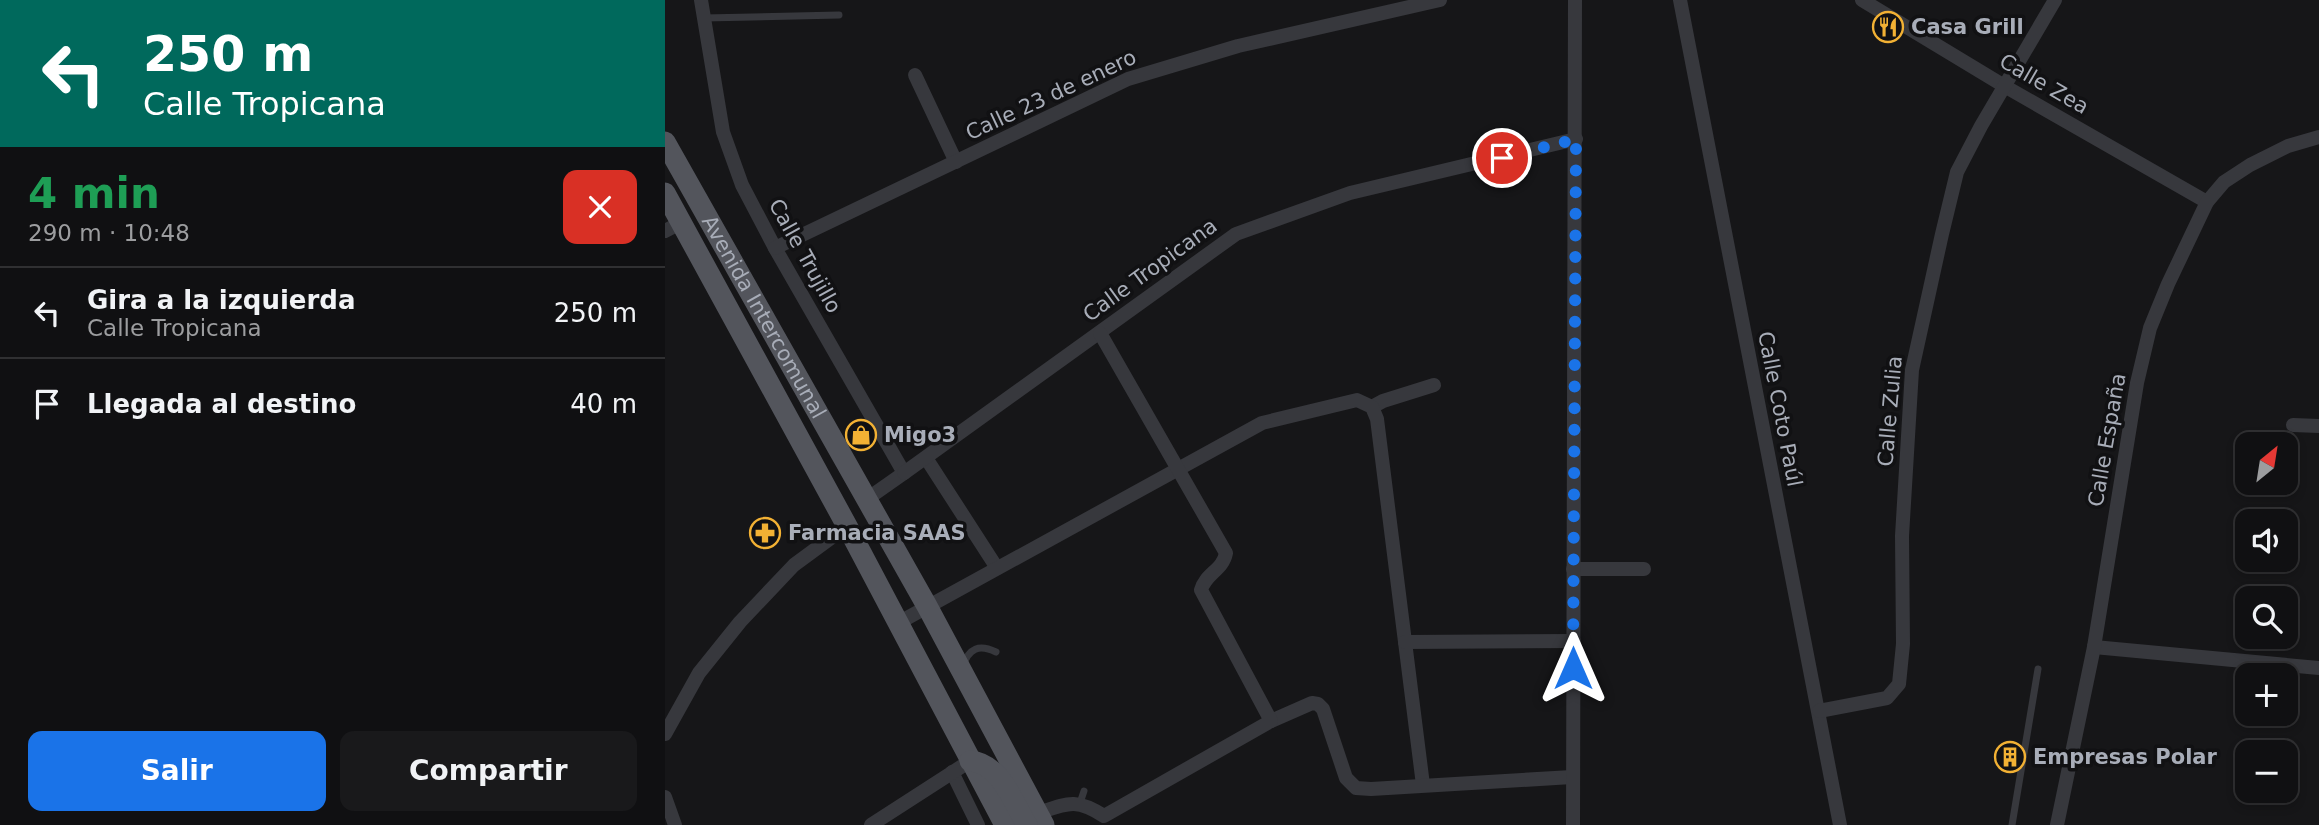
<!DOCTYPE html>
<html lang="es">
<head>
<meta charset="utf-8">
<style>
	:root { --surface:#101012; --page:#19191b; --text:#f1f3f6; --muted:#9c9d9f; --line:#303032; --accent:#1a73e8 }
	body { margin:0; font-family:"DejaVu Sans",sans-serif; background:var(--page); color:var(--text); height:100vh; display:flex; flex-direction:column; font-size:26px; white-space:nowrap }
	* { box-sizing:border-box; margin:0 }
	p { font-size:23px; color:var(--muted) }
	.icon { flex:none; width:38px; height:38px; fill:none; stroke:currentColor; stroke-width:2; stroke-linecap:round; stroke-linejoin:round }
	.map { position:relative; flex:1; overflow:hidden }
	.drawer { display:flex; flex-direction:column; background:var(--surface); width:665px }
	.drawer>* { flex:none }
	.banner { background:#00695c; color:#fff; overflow:hidden }
	.needle { width:46px; rotate:30deg }
	.controls { position:absolute; left:1570px; top:432px; display:grid; gap:14px }
	.controls a { display:grid; place-items:center; width:63px; height:63px; border-radius:14px; background:var(--surface); box-shadow:0 4px 10px #0003,0 0 0 2px var(--line); font-size:35px }
	.pin { position:absolute; display:grid; place-items:center; width:60px; height:60px; color:#fff; margin:-30px; border:4px solid #fff; border-radius:50%; box-shadow:0 2px 7px #0007 }
	.me { position:absolute; width:77px; margin:-38px; rotate:0deg; stroke-linejoin:round; filter:drop-shadow(0 0 5px #0008) }
	.turn { display:flex; align-items:center; gap:24px; height:147px; padding:0 28px; font-size:32px }
	.turn .icon { width:91px; height:91px; stroke-width:2.5 }
	.turn b { display:block; font-size:49px; line-height:60px }
	.round { display:grid; place-items:center; flex:none; width:74px; height:74px; border-radius:14px; background:var(--page) }
	.headline { display:flex; align-items:center; justify-content:space-between; height:119px; padding:0 28px }
	h1 { font-size:42px; font-weight:800; line-height:52px; color:#1e9e55 }
	.action { display:flex; gap:14px; margin-top:auto; padding:14px 28px }
	.action a { flex:1; height:80px; border-radius:14px; background:var(--accent); color:#fff; font-size:28px; font-weight:800; line-height:80px; text-align:center }
	.action a+a { background:var(--page); color:var(--text) }
	ul { padding:0; list-style:none }
	li { display:flex; align-items:center; gap:21px; height:91px; padding:0 28px; border-top:2px solid var(--line) }
	li div { flex:1 }
	li b { display:block; font-size:26px }
	li em { font-style:normal }
	main { display:flex; flex:1; min-height:0 }
	.map>svg:first-child { display:block }
	.lines { fill:none; stroke-linecap:round; stroke-linejoin:round }
	.service { stroke:#37383d; stroke-width:7 }
	.minor { stroke:#37383d; stroke-width:14 }
	.primary { stroke:#53555c; stroke-width:21 }
	.route { stroke:#1a73e8; stroke-width:12; stroke-dasharray:0 21.6 }
	.labels { text-anchor:middle; stroke-width:7; stroke-linejoin:round; paint-order:stroke }
	.poi-label { font-size:21px; font-weight:bold; fill:#a8adb8; stroke:#111113; text-anchor:start }
	.street-label { font-size:21px; fill:#a8adb8; stroke:#111113 }
</style>
</head>
<body>
<main>
<section class="drawer">
<div class="banner">
<div class="turn"><svg class="icon" aria-label="left" viewBox="0 0 24 24"><path d="M17 20v-9H6M10 6l-5 5 5 5"/></svg><div><b>250 m</b>Calle Tropicana</div></div>
</div>
<div class="headline"><div><h1>4 min</h1><p>290 m · 10:48</p></div><a class="round" style="background:#d93025;color:#fff"><svg class="icon" aria-label="close" viewBox="0 0 24 24"><path d="M6 6l12 12M18 6L6 18"/></svg></a></div>
<ul>
<li><svg class="icon" aria-label="left" viewBox="0 0 24 24"><path d="M17 20v-9H6M10 6l-5 5 5 5"/></svg><div><b>Gira a la izquierda</b><p>Calle Tropicana</p></div><em>250 m</em></li>
<li><svg class="icon" aria-label="arrive" viewBox="0 0 24 24"><path d="M6 21V4h12l-3 4 3 4H6"/></svg><div><b>Llegada al destino</b></div><em>40 m</em></li>
</ul>
<div class="action"><a>Salir</a><a>Compartir</a></div>
</section>
<div class="map">
<svg width="1654" height="825" viewBox="0 0 1654 825">
	<rect width="100%" height="100%" fill="#161618"/>
	<g class="lines">
		<g class="service">
			<polyline points="39,18 174,15"/>
			<path d="M 298,666 C 304,648 314,644 331,652"/>
			<polyline points="415,803 419,791"/>
			<polyline points="1347,825 1373,669"/>
		</g>
		<g class="minor">
			<polyline points="36,0 58,132 77,185 110,248 239,473 202,499"/>
			<polyline points="1015,0 1175,825"/>
			<polyline points="1197,0 1341,87 1542,202"/>
			<polyline points="250,75 291,162"/>
			<polyline points="0,231 17,222"/>
			<polyline points="110,248 463,79 573,46 775,0"/>
			<polyline points="707,407 718,401 769,385"/>
			<polyline points="1628,425 1654,426"/>
			<polyline points="261,458 332,568"/>
			<polyline points="239,473 571,234 685,193 911,139"/>
			<polyline points="908,569 979,569"/>
			<polyline points="233,623 597,423 692,400 707,407 712,419 758,785"/>
			<polyline points="740,642 909,641"/>
			<polyline points="1429,647 1654,668"/>
			<polyline points="1154,711 1222,698 1234,684 1238,644 1237,536 1247,370 1277,234 1292,172 1316,126 1390,0"/>
			<polyline points="606,721 647,703 653,704 658,709 681,778 691,788 706,789 907,777"/>
			<polyline points="0,734 34,673 75,622 129,565 182,526"/>
			<polyline points="287,772 313,825"/>
			<polyline points="0,797 10,825"/>
			<path d="M 373,813 C 403,803 411,798 439,816 L 606,721 L 536,590 C 540,574 558,570 561,553 L 435,333"/>
			<polyline points="206,825 305,761"/>
			<polyline points="908,825 910,0"/>
			<polyline points="1392,825 1429,647 1472,383 1485,328 1503,284 1542,202 1559,182 1585,165 1623,146 1654,137"/>
		</g>
		<g class="primary">
			<path id="s1" d="M 0,142 L 262,606 L 379,825"/>
			<polyline points="0,193 182,526 340,825"/>
			<path d="M 305,761 C 335,763 348,802 362,825"/>
		</g>
	</g>
	<g class="lines">
		<polyline class="route" points="837,158 911,139 908,668"/>
	</g>
	<defs>
		<g id="restaurant-ring" transform="scale(1.575)"><circle r="9.5" fill="#111113" stroke="#f2b134" stroke-width="1.5"/><path d="M-5-6h1v4h1v-4h1v4h1v-4h1v5L-1.5 .5V6h-2V.5L-5-1ZM5-6V6H3V1.5H1.5Q1.5-4 5-6Z" fill="#f2b134"/></g>
		<g id="shop-ring" transform="scale(1.575)"><circle r="9.5" fill="#111113" stroke="#f2b134" stroke-width="1.5"/><path d="M-5-2.5h2.3a2.7 3.5 0 0 1 5.4 0H5L5.5 6h-11ZM-1.5-2.5h3a1.5 2.3 0 0 0-3 0Z" fill="#f2b134"/></g>
		<g id="pharmacy-ring" transform="scale(1.575)"><circle r="9.5" fill="#111113" stroke="#f2b134" stroke-width="1.5"/><path d="M-2-6h4v4h4v4h-4v4h-4v-4h-4v-4h4Z" fill="#f2b134"/></g>
		<g id="building-ring" transform="scale(1.575)"><circle r="9.5" fill="#111113" stroke="#f2b134" stroke-width="1.5"/><path d="M-4-6H4V6H1V3H-1V6H-4ZM-2.5-4.3h1.7v1.8h-1.7ZM.8-4.3h1.7v1.8H.8ZM-2.5-1h1.7V.8h-1.7ZM.8-1h1.7V.8H.8Z" fill="#f2b134"/></g>
	</defs>
	<g fill-rule="evenodd">
		<use href="#restaurant-ring" x="1223" y="27"/>
		<use href="#shop-ring" x="196" y="435"/>
		<use href="#pharmacy-ring" x="100" y="533"/>
		<use href="#building-ring" x="1345" y="757"/>
	</g>
	<g class="labels">
		<g class="poi-label">
			<text x="1246" y="34">Casa Grill</text>
			<text x="219" y="442">Migo3</text>
			<text x="123" y="540">Farmacia SAAS</text>
			<text x="1368" y="764">Empresas Polar</text>
		</g>
		<g class="street-label">
			<text transform="translate(1379 84) rotate(30)" y="7">Calle Zea</text>
			<text transform="translate(386 95) rotate(-25)" y="7">Calle 23 de enero</text>
			<text transform="translate(140 256) rotate(61)" y="7">Calle Trujillo</text>
			<text transform="translate(485 270) rotate(-36)" y="7">Calle Tropicana</text>
			<text dy="7" stroke="none"><textPath href="#s1" startOffset="201">Avenida Intercomunal</textPath></text>
			<text transform="translate(1115 409) rotate(79)" y="7">Calle Coto Paúl</text>
			<text transform="translate(1225 411) rotate(-85)" y="7">Calle Zulia</text>
			<text transform="translate(1442 440) rotate(-80)" y="7">Calle España</text>
		</g>
	</g>
</svg>
<div class="controls">
<a><svg class="needle" viewBox="-14 -14 28 28"><path d="M0-13l5 13h-10z" fill="#e53935"/><path d="M0 13l5-13h-10z" fill="#9c9d9f"/></svg></a>
<a><svg class="icon" aria-label="sound" viewBox="0 0 24 24"><path d="M4 9h4l5-4v14l-5-4H4zM17 9q2 3 0 6"/></svg></a>
<a><svg class="icon" aria-label="search" viewBox="0 0 24 24"><circle cx="10" cy="10" r="6"/><path d="M15 15l6 6"/></svg></a>
<a>+</a>
<a>−</a>
</div>
<div class="pin" style="left:837px;top:158px;background:#d93025"><svg class="icon" aria-label="arrive" viewBox="0 0 24 24"><path d="M6 21V4h12l-3 4 3 4H6"/></svg></div>
<svg class="me" style="left:908px;top:668px" viewBox="-20 -20 40 40"><path d="M0-17L14 15 0 8-14 15z" fill="#1a73e8" stroke="#fff" stroke-width="4"/></svg>
</div>
</main>
</body>
</html>
